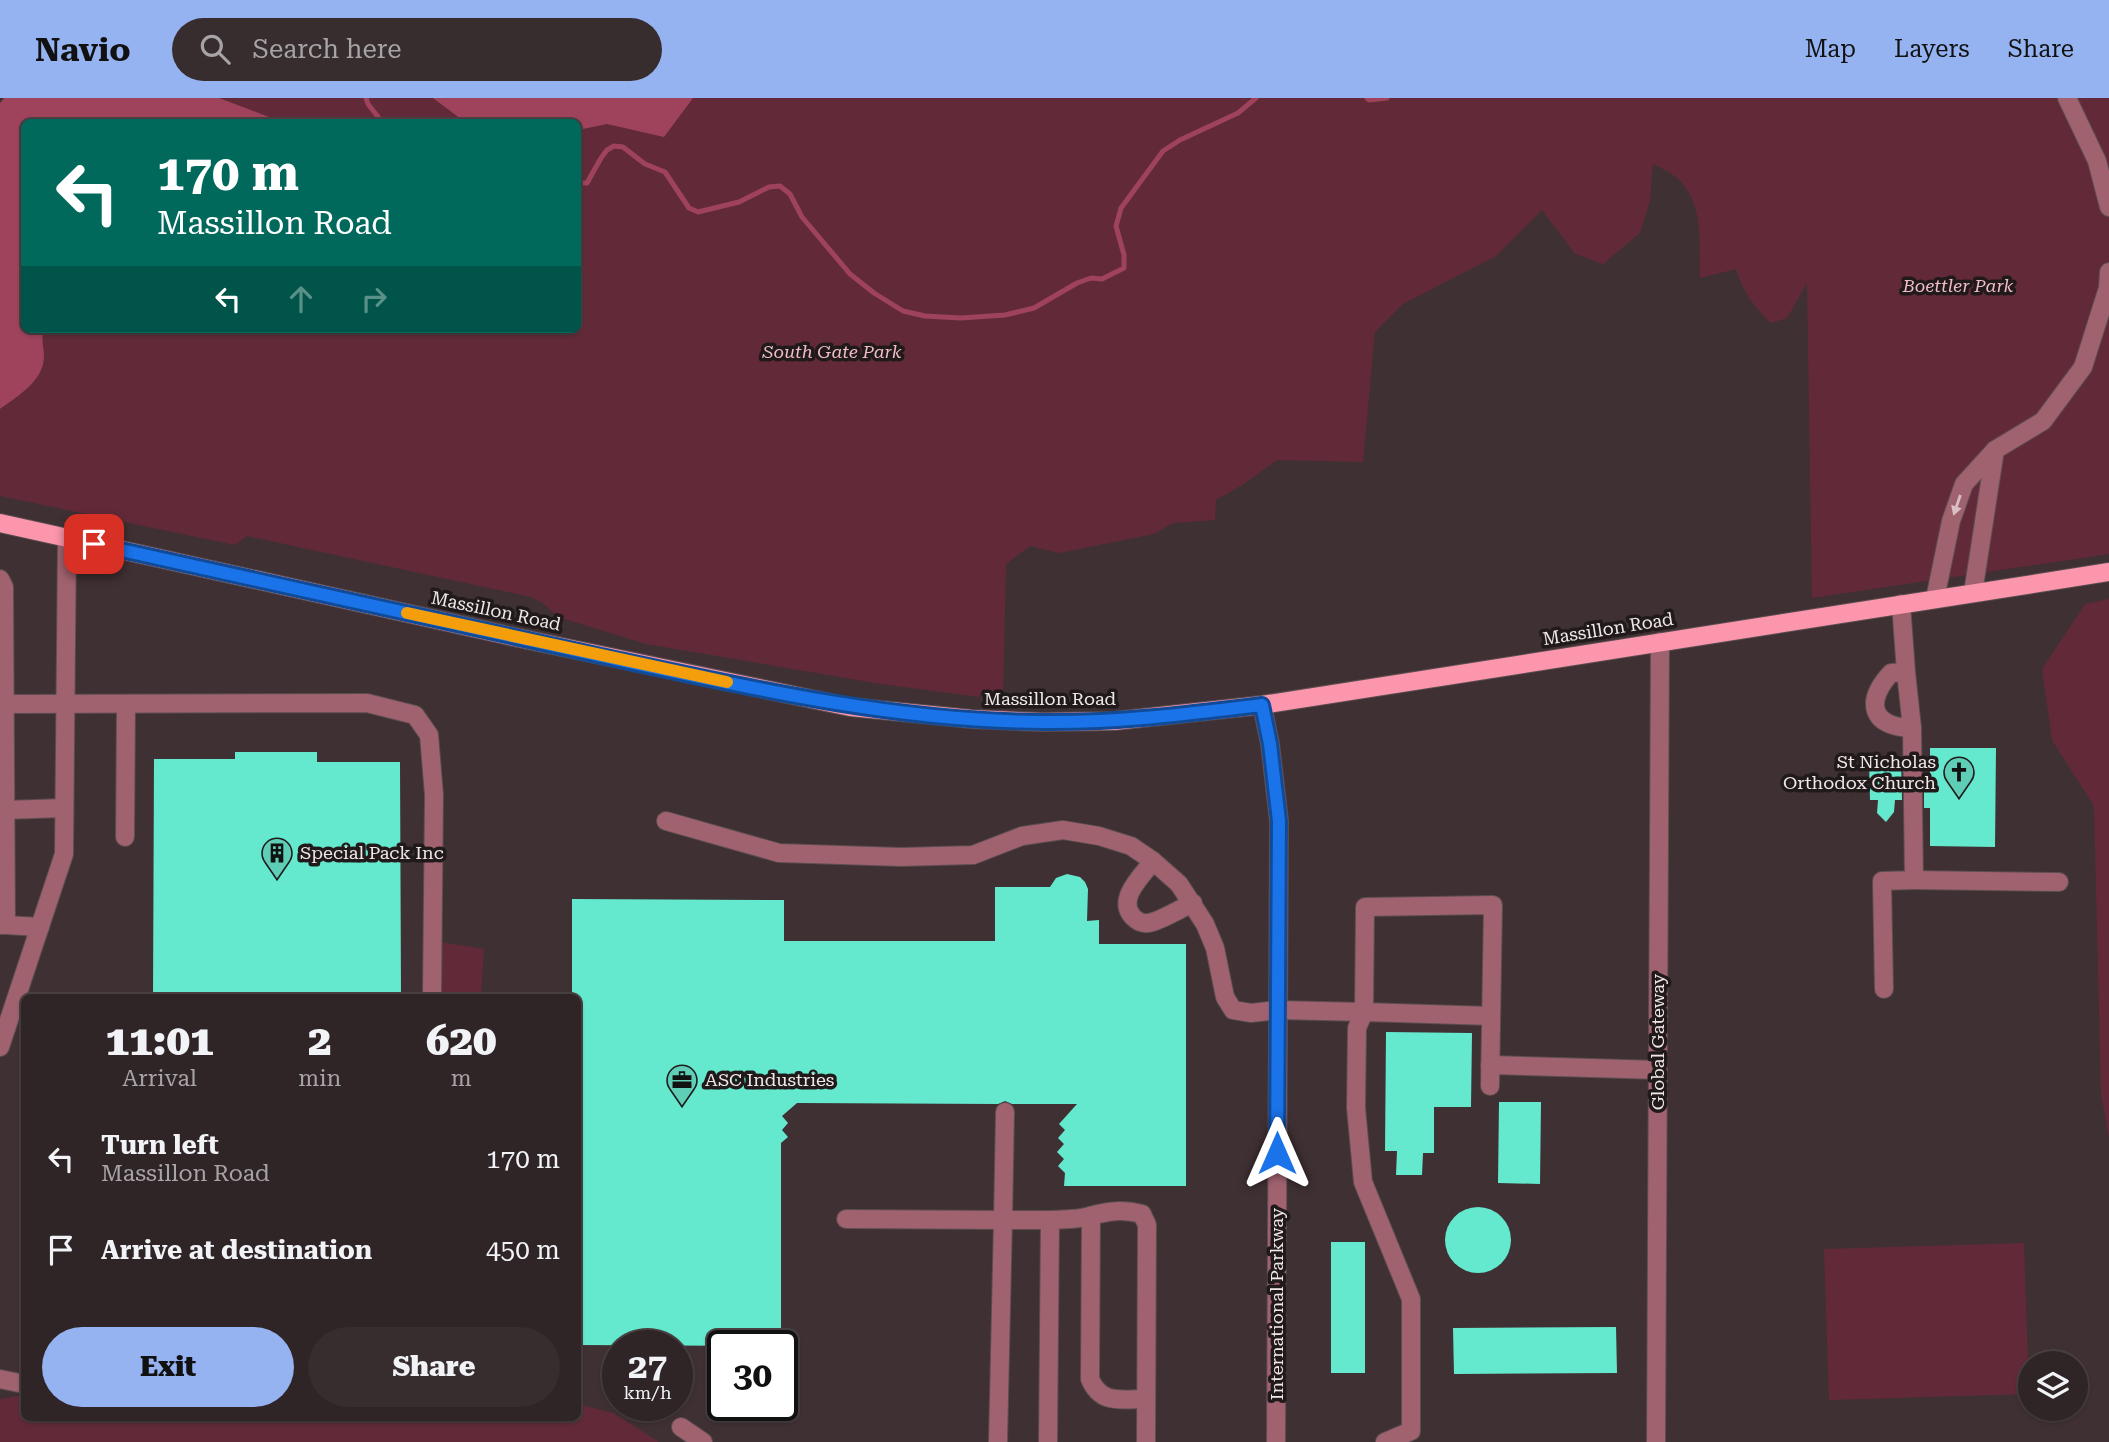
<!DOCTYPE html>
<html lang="en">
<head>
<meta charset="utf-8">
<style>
	:root { --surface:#2f2426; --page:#372c2e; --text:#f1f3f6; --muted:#a7a4a7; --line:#4a4143; --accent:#95b2f1 }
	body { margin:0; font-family:"Roboto Serif",serif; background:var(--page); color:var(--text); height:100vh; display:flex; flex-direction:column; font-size:26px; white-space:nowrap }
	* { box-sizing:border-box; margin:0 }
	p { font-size:23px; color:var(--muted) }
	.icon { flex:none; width:38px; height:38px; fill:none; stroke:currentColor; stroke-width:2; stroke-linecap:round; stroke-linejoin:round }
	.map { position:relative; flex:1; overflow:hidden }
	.panel { position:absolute; left:21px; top:896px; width:560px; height:427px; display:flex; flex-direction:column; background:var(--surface); border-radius:10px; box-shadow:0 2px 5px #0004,0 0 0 2px var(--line) }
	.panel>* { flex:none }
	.hud { position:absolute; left:21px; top:21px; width:560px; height:214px; border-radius:10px; box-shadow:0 2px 5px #0004,0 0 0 2px var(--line); background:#00695c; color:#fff; overflow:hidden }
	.buttons { position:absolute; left:2018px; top:1253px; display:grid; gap:14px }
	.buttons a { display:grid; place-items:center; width:70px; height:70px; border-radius:50%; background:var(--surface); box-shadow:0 2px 5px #0004,0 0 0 2px var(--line); font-size:35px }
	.speed { position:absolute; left:602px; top:1232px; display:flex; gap:14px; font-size:35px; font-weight:700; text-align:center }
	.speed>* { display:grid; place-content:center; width:91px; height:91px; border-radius:50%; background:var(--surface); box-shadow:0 2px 5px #0004,0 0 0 2px var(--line); line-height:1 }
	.speed small { font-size:18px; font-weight:400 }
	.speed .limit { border:4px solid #111; border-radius:10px; background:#fff; color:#111 }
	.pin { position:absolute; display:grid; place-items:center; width:60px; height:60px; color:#fff; margin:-30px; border-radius:14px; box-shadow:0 4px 10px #0006 }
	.me { position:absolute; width:77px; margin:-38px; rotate:0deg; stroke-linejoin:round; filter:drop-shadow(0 0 5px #0008) }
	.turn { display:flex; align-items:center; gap:24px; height:147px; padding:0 21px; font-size:32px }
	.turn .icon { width:91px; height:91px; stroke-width:2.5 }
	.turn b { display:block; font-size:49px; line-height:60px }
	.lanes { display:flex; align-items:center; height:66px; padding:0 21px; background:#0003; justify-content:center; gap:35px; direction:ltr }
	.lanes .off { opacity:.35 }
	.eta { display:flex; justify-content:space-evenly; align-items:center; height:119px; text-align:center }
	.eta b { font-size:42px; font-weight:800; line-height:49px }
	.primary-button { display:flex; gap:14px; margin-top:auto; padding:14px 21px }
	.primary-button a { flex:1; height:80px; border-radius:42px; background:var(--accent); color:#111; font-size:28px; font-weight:800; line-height:80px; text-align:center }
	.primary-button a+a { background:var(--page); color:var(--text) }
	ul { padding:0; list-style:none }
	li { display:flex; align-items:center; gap:21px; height:91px; padding:0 21px }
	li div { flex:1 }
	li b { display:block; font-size:26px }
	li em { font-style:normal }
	header { display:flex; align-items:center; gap:42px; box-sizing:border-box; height:98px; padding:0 35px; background:var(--accent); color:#111 }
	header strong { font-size:33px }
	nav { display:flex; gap:38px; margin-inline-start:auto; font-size:24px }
	.search { width:490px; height:63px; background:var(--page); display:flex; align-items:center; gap:18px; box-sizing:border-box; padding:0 24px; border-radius:38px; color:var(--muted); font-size:26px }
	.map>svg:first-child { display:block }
	.green { fill:#622a38 }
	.water { fill:#9e435b }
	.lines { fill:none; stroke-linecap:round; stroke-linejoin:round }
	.stream { stroke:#9e435b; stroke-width:5 }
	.building { fill:#65e9ce }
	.minor-casing { stroke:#5b4d50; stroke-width:20 }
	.major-casing { stroke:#5b4d50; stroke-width:20 }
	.minor { stroke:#a0626f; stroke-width:18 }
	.major { stroke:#fc96ac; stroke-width:18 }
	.oneway { fill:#d9bfc4 }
	.route-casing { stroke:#114b97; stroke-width:18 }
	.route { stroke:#1a73e8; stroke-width:12 }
	.slow { stroke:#f59e0b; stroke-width:12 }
	.labels { text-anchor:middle; stroke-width:7; stroke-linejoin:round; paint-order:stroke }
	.park-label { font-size:18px; font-style:italic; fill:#f0bcc6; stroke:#211a1b }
	.street-label { font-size:18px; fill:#f1e7e9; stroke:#211a1b }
	.poi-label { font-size:18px; fill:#f1e7e9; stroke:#211a1b; text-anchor:start }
</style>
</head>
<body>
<header>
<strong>Navio</strong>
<div class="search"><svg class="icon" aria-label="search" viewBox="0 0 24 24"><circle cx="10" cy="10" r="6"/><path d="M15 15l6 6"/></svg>Search here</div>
<nav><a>Map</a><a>Layers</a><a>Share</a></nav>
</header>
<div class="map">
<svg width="2109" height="1344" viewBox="0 0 2109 1344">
	<rect width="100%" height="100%" fill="#3f3033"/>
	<g class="green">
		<path d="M 164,0 L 2109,0 L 2109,456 L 1812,500 L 1807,185 L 1787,220 L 1771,225 C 1754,209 1743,194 1736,171 L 1700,180 C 1699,147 1705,105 1677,80 C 1670,74 1660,70 1653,66 L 1650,103 L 1640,135 L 1603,166 L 1575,156 L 1542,112 L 1496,158 L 1403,206 L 1375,234 L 1363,364 L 1277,362 L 1244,386 L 1216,402 L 1215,422 L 1173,425 L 1154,436 L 1059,455 L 1030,448 L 1006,466 L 1003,600 L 980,595 L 979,599 L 881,586 L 646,546 L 558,519 L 544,506 L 531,499 L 247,438 L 235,447 L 0,398 L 0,311 C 18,298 44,283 44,258 C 44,247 40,240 45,231 L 578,231 L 578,24 L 182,24 Z"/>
		<polygon points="2109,501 2109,1039 2101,996 2094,708 2052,642 2042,571 2085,506"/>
		<polygon points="439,844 484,851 481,899 436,900"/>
		<polygon points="2024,1145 2029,1296 1829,1302 1824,1151"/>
		<polygon points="24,1297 24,1320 578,1320 578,1306 613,1315 659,1344 0,1344 0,1301"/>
	</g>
	<g class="water">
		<path d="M 4,0 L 219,0 L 282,24 L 24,24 L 24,231 L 45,231 C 40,240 44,247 44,258 C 44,283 18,298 0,311 L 0,5 Z"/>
		<polygon points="433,0 693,0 664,39 607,26 578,32 578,24 465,24"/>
	</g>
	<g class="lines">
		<g class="stream">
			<polyline points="366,0 368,6 382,24"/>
			<polyline points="1367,0 1369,2 1387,0"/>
			<polyline points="578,85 587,85 601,60 607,52 614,48 623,49 645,66 665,74 689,110 698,114 739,104 769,89 780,88 790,96 802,119 850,176 874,195 903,213 925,218 961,220 1005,217 1034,210 1077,185 1091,180 1102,181 1124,170 1124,157 1116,128 1121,110 1163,53 1180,42 1238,15 1256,0"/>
		</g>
	</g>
	<g class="building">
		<polygon points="1930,650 1996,650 1995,749 1930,748 1930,710 1924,710 1924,691 1930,691"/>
		<polygon points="235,654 317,654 317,664 400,664 401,900 153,900 154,661 235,661"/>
		<polygon points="1869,662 1901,662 1902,702 1895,702 1894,714 1886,724 1877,715 1878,702 1870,702"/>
		<polygon points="1067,776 1080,779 1085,784 1088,791 1087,823 1099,822 1099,846 1186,846 1186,1088 1064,1088 1065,1075 1058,1068 1064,1061 1057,1054 1064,1046 1058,1040 1065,1032 1059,1026 1077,1006 1012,1006 1005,1003 998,1006 797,1005 782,1018 788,1025 782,1032 788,1039 781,1045 781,1248 578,1247 578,900 572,900 572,801 784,802 784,843 995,843 995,789 1050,789 1056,780"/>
		<polygon points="1386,934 1472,935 1471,1009 1434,1009 1434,1055 1423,1055 1422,1077 1396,1077 1397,1053 1385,1053"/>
		<polygon points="1499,1004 1541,1004 1540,1086 1498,1085"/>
		<circle cx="1478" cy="1142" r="33"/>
		<rect x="1331" y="1144" width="34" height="131"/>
		<polygon points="1616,1229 1617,1275 1454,1276 1453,1230"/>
	</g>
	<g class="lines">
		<g class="minor-casing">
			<g id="minor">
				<polyline points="2067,0 2097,63 2109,109"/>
				<polyline points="0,481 4,489 6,827 0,827"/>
				<polyline points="1973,495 1995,352"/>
				<polyline points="1935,501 1951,423 1964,386 1995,352 2043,323 2083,269 2108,190 2109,174"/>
				<polyline points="1906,574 1912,630"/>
				<polyline points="5,606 367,605 415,617 429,637 434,697 432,900"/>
				<polyline points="1262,607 1270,646 1279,723 1276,1344"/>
				<polyline points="5,712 64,710"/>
				<polyline points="666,723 779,755 901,759 973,757 1022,738 1063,732 1099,738 1131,748 1153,763 1179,786 1205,826 1215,850 1225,899 1233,912 1251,915 1277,912 1364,914 1365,809 1493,807 1490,988"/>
				<polyline points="125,739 126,606"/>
				<path d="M 1153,763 C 1142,778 1116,801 1133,819 C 1137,823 1142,826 1148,825 C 1159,824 1181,810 1193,805"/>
				<polyline points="1914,782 2059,784"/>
				<polyline points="6,827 40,829"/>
				<path d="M 1884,891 L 1882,783 L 1914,782 L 1912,630 C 1870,629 1865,603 1891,575 L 1906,574 L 1901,506"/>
				<polyline points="0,949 64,756 67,440"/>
				<polyline points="1490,967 1658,972"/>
				<path d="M 1091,1118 L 1090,1281 C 1101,1307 1121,1301 1146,1301"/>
				<polyline points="846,1121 1003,1122 1005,1014"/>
				<polyline points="0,1281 24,1286"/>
				<polyline points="681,1329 703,1344"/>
				<polyline points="998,1344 1003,1122 1050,1122"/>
				<path d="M 1048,1344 L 1050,1122 C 1063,1121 1078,1122 1090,1118 C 1109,1113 1122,1111 1142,1116 L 1147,1127 L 1146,1344"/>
				<polyline points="1385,1344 1411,1333 1411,1201 1363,1084 1356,1010 1357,930 1364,914 1491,918"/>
				<polyline points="1656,1344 1660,544"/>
			</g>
		</g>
		<g class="major-casing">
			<polyline id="major" points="0,425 514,539 850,609 972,621 1042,624 1114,623 1262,607 2109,474"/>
		</g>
		<use href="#minor" class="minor"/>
		<use href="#major" class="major"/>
	</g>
	<defs><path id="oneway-solid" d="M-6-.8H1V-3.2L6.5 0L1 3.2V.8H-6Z" transform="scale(1.75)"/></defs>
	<use class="oneway" href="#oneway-solid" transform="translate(1957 407) rotate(109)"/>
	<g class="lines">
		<g class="route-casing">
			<path id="route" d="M 94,446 C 263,483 432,521 601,558 C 746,589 892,623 1042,624 C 1116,625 1188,616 1262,607 L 1270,646 L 1279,723 L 1277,1055"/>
		</g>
		<use href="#route" class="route"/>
		<polyline class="slow" points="407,515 727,584"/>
	</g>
	<defs>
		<g id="church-pin" transform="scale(1.575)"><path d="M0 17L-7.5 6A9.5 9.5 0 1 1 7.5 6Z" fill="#5eceb7" stroke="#211a1b"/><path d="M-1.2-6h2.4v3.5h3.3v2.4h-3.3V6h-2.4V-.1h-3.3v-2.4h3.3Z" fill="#111"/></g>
		<g id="building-pin" transform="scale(1.575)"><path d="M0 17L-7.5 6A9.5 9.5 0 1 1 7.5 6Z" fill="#5eceb7" stroke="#211a1b"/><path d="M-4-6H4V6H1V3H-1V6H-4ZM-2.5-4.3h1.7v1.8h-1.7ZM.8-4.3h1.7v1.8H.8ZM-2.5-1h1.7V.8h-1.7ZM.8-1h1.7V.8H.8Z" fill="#111"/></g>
		<g id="office-pin" transform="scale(1.575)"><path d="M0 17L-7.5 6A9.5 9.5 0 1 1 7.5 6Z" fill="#5eceb7" stroke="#211a1b"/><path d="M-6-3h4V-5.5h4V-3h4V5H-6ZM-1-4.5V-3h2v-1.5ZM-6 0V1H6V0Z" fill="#111"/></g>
	</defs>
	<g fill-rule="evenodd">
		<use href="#church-pin" x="1959" y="674"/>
		<use href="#building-pin" x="277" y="755"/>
		<use href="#office-pin" x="682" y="982"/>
	</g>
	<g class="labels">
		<g class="park-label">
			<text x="1958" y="194">Boettler Park</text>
			<text x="832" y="260">South Gate Park</text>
		</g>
		<g class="street-label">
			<text transform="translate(496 513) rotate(12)" y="6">Massillon Road</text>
			<text transform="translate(1608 531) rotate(-9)" y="6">Massillon Road</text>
			<text x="1050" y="607">Massillon Road</text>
			<text transform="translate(1658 944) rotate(-90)" y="6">Global Gateway</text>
			<text transform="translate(1277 1206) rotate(-90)" y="6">International Parkway</text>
		</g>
		<g class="poi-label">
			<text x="1936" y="670" text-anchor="end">St Nicholas<tspan x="1936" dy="21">Orthodox Church</tspan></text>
			<text x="300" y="761">Special Pack Inc</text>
			<text x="705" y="988">ASC Industries</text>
		</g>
	</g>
</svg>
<div class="buttons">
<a><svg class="icon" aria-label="layers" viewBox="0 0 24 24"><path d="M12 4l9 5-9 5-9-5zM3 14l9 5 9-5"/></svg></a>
</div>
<div class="speed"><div>27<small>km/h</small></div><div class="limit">30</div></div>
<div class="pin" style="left:94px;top:446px;background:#d93025"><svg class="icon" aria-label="arrive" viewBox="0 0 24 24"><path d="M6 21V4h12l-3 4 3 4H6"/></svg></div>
<svg class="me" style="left:1277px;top:1055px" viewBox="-20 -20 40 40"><path d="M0-17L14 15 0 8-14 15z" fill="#1a73e8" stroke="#fff" stroke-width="4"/></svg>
<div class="hud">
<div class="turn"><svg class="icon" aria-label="left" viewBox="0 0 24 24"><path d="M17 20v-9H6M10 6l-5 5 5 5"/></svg><div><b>170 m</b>Massillon Road</div></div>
<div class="lanes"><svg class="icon" aria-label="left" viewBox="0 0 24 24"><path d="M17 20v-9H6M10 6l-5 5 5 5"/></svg><svg class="icon off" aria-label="ahead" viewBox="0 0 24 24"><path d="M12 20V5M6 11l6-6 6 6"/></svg><svg class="icon off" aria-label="right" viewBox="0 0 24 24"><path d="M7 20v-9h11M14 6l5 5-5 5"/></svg></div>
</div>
<section class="panel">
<div class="eta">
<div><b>11:01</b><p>Arrival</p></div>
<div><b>2</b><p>min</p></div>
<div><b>620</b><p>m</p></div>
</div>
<ul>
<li><svg class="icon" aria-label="left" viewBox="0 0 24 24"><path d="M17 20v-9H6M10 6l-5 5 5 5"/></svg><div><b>Turn left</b><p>Massillon Road</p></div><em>170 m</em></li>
<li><svg class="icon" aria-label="arrive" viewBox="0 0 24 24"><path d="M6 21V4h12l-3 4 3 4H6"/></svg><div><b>Arrive at destination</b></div><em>450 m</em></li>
</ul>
<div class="primary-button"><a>Exit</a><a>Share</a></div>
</section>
</div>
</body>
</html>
